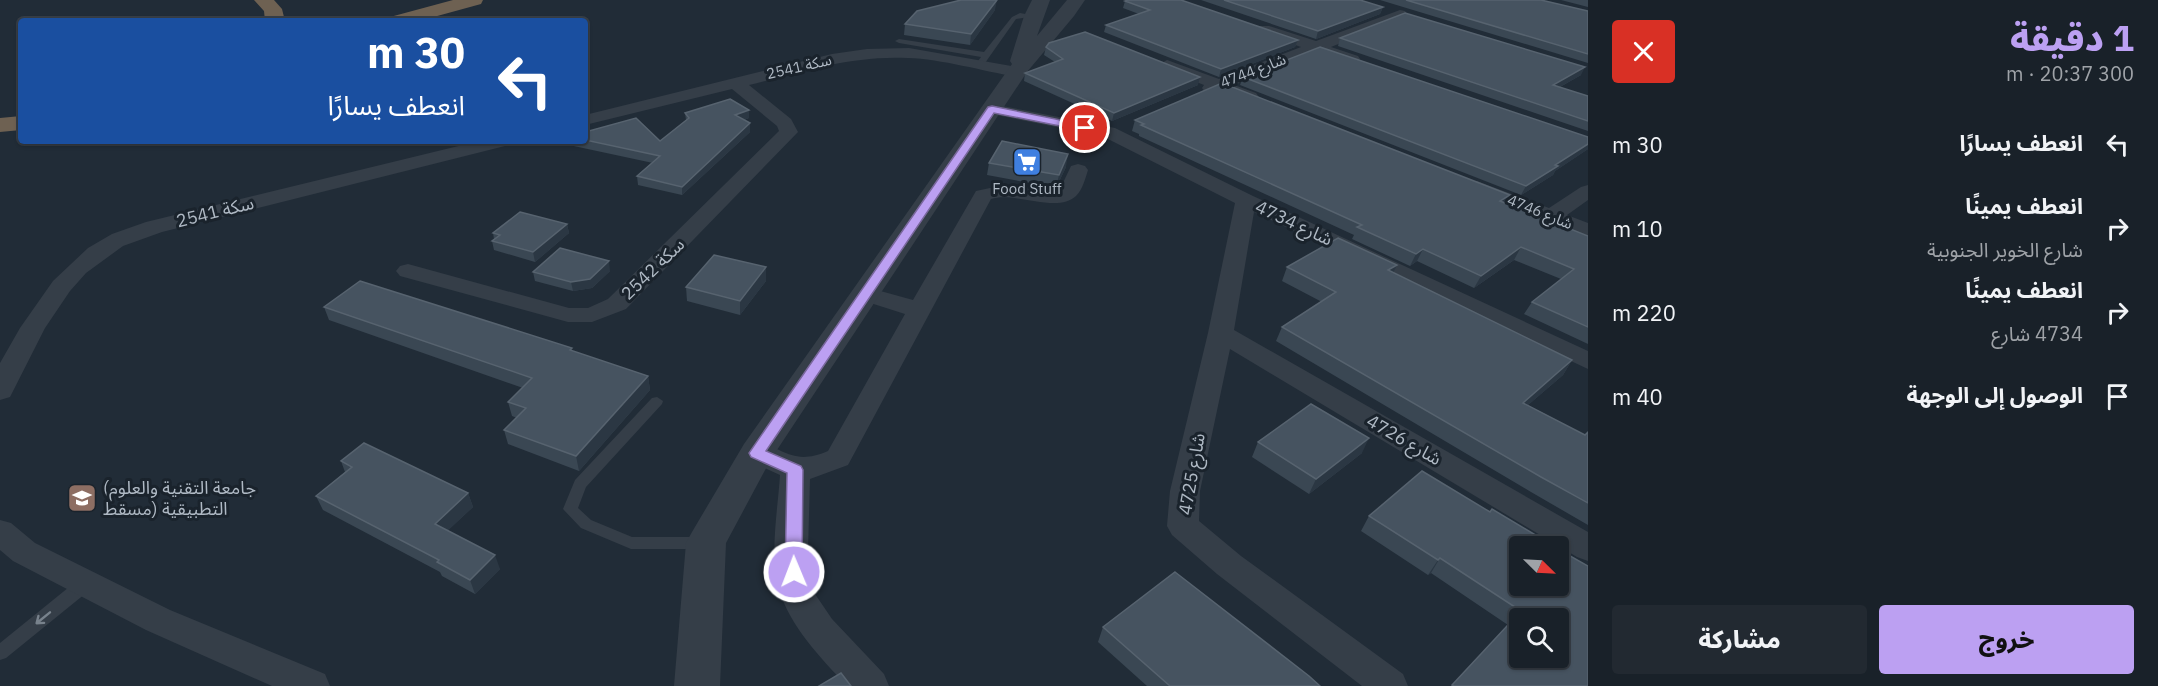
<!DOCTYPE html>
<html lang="ar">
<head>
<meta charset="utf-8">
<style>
	:root { --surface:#192129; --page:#222931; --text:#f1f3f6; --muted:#9fa3a8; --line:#373e46; --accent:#bca0f2 }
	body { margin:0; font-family:"IBM Plex Sans","Noto Sans Arabic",sans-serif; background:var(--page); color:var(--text); direction:rtl; height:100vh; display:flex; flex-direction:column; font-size:22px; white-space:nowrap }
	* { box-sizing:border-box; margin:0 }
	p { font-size:20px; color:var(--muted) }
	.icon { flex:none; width:33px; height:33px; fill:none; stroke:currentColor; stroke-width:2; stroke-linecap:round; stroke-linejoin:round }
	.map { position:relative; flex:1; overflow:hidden; direction:ltr }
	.side { display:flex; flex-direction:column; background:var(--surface); width:570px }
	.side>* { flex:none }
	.banner { position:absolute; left:18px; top:18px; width:570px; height:126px; border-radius:6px; box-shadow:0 2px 4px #0004,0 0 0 2px var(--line); direction:rtl; background:#1a4fa0; color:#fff; overflow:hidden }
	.needle { width:39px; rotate:114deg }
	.controls { position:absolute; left:1509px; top:536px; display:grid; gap:12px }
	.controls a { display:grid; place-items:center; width:60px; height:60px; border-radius:6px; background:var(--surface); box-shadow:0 2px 4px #0004,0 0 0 2px var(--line); font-size:30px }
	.pin { position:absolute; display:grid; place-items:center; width:51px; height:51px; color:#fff; margin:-26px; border:3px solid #fff; border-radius:50%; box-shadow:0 2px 6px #0007 }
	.me { position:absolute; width:66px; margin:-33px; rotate:359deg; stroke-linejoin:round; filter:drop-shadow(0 0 4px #0008) }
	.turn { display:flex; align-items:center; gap:21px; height:126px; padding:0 24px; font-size:27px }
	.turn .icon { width:78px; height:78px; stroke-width:2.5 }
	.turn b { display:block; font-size:42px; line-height:51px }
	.round { display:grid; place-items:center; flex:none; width:63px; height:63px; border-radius:6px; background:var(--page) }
	.summary { display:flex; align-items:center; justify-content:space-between; height:102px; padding:0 24px }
	h1 { font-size:36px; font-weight:800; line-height:45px; color:var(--accent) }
	.button { display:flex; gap:12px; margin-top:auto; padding:12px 24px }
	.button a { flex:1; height:69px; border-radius:6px; background:var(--accent); color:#111; font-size:24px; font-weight:800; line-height:69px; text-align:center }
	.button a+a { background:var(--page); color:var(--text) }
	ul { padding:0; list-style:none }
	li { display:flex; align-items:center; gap:18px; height:84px; padding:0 24px }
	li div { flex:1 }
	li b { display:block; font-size:22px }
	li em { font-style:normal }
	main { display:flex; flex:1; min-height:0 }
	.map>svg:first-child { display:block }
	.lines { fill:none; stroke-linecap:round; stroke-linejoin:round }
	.service { fill:#353e48; fill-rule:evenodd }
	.minor { fill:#353e48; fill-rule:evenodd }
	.tertiary { fill:#353e48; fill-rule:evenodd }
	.motorway { fill:#6e6152; fill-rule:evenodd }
	.wall { fill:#3a4753 }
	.shaded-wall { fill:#2b3743 }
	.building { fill:#465360; stroke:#57636f; stroke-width:1.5; fill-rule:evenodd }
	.oneway { stroke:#78828c }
	.route { fill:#bca0f2; stroke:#7a689d; stroke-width:1.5 }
	.labels { text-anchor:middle; stroke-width:6; stroke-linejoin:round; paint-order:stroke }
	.far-street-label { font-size:15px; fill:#afb9c4; stroke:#1a232c }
	.far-poi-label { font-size:15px; fill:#afb9c4; stroke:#1a232c }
	.street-label { font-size:18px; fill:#afb9c4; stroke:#1a232c }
	.poi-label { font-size:18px; fill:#afb9c4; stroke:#1a232c; text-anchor:start }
</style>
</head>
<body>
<main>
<section class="side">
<div class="summary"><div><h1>1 دقيقة</h1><p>300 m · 20:37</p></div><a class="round" style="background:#d93025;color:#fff"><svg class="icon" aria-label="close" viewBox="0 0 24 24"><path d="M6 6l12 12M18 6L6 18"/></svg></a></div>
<ul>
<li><svg class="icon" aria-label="left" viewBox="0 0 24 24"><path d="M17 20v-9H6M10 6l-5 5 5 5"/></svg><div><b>انعطف يسارًا</b></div><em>30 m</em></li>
<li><svg class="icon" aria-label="right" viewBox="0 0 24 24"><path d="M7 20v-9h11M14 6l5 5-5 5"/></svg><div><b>انعطف يمينًا</b><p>شارع الخوير الجنوبية</p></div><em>10 m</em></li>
<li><svg class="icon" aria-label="right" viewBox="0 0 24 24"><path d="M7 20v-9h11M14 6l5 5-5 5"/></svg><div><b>انعطف يمينًا</b><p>4734 شارع</p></div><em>220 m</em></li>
<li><svg class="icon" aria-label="arrive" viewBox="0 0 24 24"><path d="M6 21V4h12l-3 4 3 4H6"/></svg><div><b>الوصول إلى الوجهة</b></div><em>40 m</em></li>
</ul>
<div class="button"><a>خروج</a><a>مشاركة</a></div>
</section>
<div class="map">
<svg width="1588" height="686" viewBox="0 0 1588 686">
	<rect width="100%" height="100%" fill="#212c37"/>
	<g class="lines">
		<g class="service">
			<polygon points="1020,13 1036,16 1016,19 985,63 982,63 978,61 981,57 899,43 895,41 899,39 984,52 1012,17"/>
			<polygon points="657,397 663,401 662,404 586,487 578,508 591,520 632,537 701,537 706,539 709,543 706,547 701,549 631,549 581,528 563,509 575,480 652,398"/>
			<polygon points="85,578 91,579 93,584 91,589 6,658 0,660 0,643 79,579"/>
		</g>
		<g class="minor">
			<path d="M 1400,10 L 1405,11 L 1407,14 L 1405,17 L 1331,47 L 1358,56 L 1360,59 L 1358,62 L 1352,64 L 1317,52 L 1234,85 L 1256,93 L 1259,97 L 1256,101 C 1243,104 1233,94 1220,92 C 1215,91 1211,93 1205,92 L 1202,88 L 1204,85 L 1161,68 L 1159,65 L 1167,60 L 1219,79 L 1301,47 L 1259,32 L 1256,29 L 1259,26 L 1269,26 L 1316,41 Z"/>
			<path d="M 909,48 L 1017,67 L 1025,72 L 1017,77 C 983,71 941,59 908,58 C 853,55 801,72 749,85 L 791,119 L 798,132 L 626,309 L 592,322 L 568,322 L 400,276 L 396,271 L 400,266 L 408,264 L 569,308 L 588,308 L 608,299 L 779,131 L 777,126 L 732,89 L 585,125 L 585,115 L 832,54 L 867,49 Z"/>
			<polygon points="992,104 1115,128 1253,196 1588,351 1588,369 1254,212 1234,330 1588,532 1588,561 1577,557 1230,349 1200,491 1199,521 1241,556 1403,674 1408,686 1362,686 1217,574 1172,535 1167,526 1170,491 1208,333 1235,203 1102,136 986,113 983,109 986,105"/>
			<polygon points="479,141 511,141 509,145 162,232 123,246 86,273 70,291 45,328 10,397 0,400 0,363 20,328 53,281 88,248 112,234 146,222"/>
			<path d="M 1078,164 L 1085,166 L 1088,170 C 1085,179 1083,189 1076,196 C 1057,214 1015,191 991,199 L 848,465 L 810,479 L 808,551 L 813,591 L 832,619 L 884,674 L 889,686 L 847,686 C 821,658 790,627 779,589 C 769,557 778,508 780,475 L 747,460 L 742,453 L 747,446 C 778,436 785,470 828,451 L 905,314 L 858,299 L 854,294 L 858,289 L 866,287 L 913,300 L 976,191 L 1004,185 L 1057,190 L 1061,187 L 1071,166 Z"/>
			<polygon points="1477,181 1549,208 1581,187 1588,185 1588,200 1567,215 1588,223 1588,238 1470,191 1467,187 1470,183"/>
			<polygon points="0,520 11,523 35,543 170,610 325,674 330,686 272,686 146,630 13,561 0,550"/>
		</g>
		<polygon class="tertiary" points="1032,0 1050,0 1037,36 1067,0 1085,0 1074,16 1027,72 771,459 726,543 720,686 674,686 686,543 692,532 744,444 1012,64 1010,61 1024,16"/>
		<g class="motorway">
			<polygon points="254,0 274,0 282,9 285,21 265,21 264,11"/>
			<polygon points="453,0 483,0 481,4 419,21 387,21 390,17"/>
			<polygon points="21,116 21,130 0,132 0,118"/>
		</g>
	</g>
	<g class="wall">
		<polygon points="1201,0 1360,0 1383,7 1380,14 1316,39"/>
		<polygon points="1380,0 1541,0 1588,11 1588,63"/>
		<polygon points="1561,0 1588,0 1588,7"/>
		<polygon points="1125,1 1298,40 1295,47 1219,77 1104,32 1106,25 1139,14 1123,8"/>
		<polygon points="995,10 970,45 904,35 905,24"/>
		<polygon points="1340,38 1581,75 1560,87 1588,96 1588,131 1338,46"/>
		<polygon points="1046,47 1198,85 1112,121 1024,81 1025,73 1055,62 1044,55"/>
		<polygon points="1243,77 1588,137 1588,149 1555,171 1553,175 1521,195 1240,85"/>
		<polygon points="749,110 749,118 744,120 750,123 750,132 682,195 638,185 637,176 653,163 569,145 568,141 585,141 585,132 660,141 686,120 685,113"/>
		<polygon points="1135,120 1510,195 1505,203 1588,236 1588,344 1524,314 1532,302 1561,279 1514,260 1474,288 1417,261 1410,266 1352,239 1354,235 1139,136 1139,134 1132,131"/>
		<polygon points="989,163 1066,167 1056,188 987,175"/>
		<polygon points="567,224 569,233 535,262 494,250 492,241 494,239 493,233"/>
		<polygon points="1287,267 1393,273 1572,360 1563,375 1528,405 1585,435 1588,432 1588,525 1531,492 1276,341 1282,327 1322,302 1282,281"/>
		<polygon points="610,271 592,288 573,291 535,281 533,272"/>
		<polygon points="766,281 740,315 687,301 686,287"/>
		<polygon points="324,307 572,351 648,376 650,390 579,471 508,444 504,430 517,418 512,416 508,402 523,388 329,320"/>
		<polygon points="1258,442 1362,453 1309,494 1252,457"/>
		<polygon points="341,461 468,493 473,507 448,530 500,569 475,594 442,576 440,572 323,510 316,496 345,472"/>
		<polygon points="1422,471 1588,686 1451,686 1508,625 1431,573 1428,575 1361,531 1369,516"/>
		<polygon points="1103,627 1320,686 1147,686 1098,642"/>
	</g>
	<g class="shaded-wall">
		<polygon points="997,0 995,10 970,45 971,34"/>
		<polygon points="1383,7 1380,14 1316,39 1318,31"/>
		<polygon points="1298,40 1295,47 1219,77 1221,69"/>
		<polygon points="1585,67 1581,75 1549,93 1553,85"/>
		<polygon points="1200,77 1198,85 1112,121 1114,113"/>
		<polygon points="749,110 749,118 735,123 735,115"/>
		<polygon points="750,123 750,132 682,195 682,187"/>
		<polygon points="1588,144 1588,149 1555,171 1553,175 1521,195 1526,186 1555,165"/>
		<polygon points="1068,154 1066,167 1056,188 1059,175"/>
		<polygon points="1510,195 1503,207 1500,201"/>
		<polygon points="567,224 569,233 535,262 533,252"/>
		<polygon points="1521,247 1514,260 1474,288 1481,276"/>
		<polygon points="1423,249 1417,261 1410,266 1416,254"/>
		<polygon points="609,261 610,271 592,288 573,291 571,282"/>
		<polygon points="1397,265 1390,279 1388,270"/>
		<polygon points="766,267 766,281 740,315 740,301"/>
		<polygon points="1572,360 1563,375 1514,417 1523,403"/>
		<polygon points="648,376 650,390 579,471 576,456"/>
		<polygon points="1369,438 1362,453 1309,494 1316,479"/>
		<polygon points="468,493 473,507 440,538 435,524"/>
		<polygon points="495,555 500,569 475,594 470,580"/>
		<polygon points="1440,558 1431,573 1428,575 1438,560"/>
	</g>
	<g class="building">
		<polygon points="961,0 997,0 971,34 905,24 917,11"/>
		<polygon points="1128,0 1181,0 1298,40 1221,69 1106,25 1150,10 1125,1"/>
		<polygon points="1224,0 1360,0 1383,7 1318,31"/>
		<polygon points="1406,0 1541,0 1588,11 1588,54"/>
		<polygon points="1405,13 1585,67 1553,85 1588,96 1588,121 1340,38"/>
		<polygon points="1085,32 1200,77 1114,113 1025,73 1063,59 1046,47 1049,43"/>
		<polygon points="1320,47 1588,137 1588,144 1555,165 1558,166 1526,186 1243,77"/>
		<polygon points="1222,83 1510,195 1500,201 1588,236 1588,327 1532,302 1574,269 1521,247 1481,276 1423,249 1416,254 1357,227 1362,225 1141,125 1144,124 1135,120"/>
		<polygon points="730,99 749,110 735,115 750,123 682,187 637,176 660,156 585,140 585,132 636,118 660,141 689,118 685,113"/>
		<polygon points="1002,141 1068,154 1059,175 989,163"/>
		<polygon points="520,212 567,224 533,252 492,241 500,235 493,233"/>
		<polygon points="1338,238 1397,265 1388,270 1572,360 1523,403 1585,435 1588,432 1588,503 1541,477 1282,327 1336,292 1287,267"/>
		<polygon points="560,248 609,261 590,279 571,282 533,272"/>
		<polygon points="714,255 766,267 740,301 686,287"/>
		<polygon points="360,281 572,348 570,350 648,376 576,456 504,430 526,408 508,402 532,378 324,307"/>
		<polygon points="1311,404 1369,438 1316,479 1258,442"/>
		<polygon points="364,443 468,493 435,524 495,555 470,580 437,562 439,560 316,496 352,467 341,461"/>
		<path d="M 1422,471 L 1490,512 L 1492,509 L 1554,546 L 1520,546 L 1520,585 L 1558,585 L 1558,549 L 1588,566 L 1588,686 L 1454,686 L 1452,685 L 1521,611 L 1440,558 L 1438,560 L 1369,516 ZM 1520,618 L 1558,618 L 1558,657 L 1520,657 Z"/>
		<polygon points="1175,572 1309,676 1320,686 1170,686 1103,627"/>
		<polygon points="841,673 851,686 819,686"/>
	</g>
	<defs><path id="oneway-shaft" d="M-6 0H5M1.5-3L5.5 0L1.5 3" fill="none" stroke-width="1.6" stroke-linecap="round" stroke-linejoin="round" transform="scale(1.5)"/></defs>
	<use class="oneway" href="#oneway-shaft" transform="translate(43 618) rotate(141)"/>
	<polygon class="route" points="992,106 1085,125 1090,128 1085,131 994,113 766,451 801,466 803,470 802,572 800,577 794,579 787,577 785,572 787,473 751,457 749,453 988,107"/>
	<defs>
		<g id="supermarket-square" transform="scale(1.5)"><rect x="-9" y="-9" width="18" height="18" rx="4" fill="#3f7fe0" stroke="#1a232c"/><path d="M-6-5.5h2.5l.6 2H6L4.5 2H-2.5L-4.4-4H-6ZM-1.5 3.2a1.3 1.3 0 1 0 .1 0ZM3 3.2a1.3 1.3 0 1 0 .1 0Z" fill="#fff"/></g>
		<g id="university-square" transform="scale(1.5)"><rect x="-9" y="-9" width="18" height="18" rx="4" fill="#8d6e63" stroke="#1a232c"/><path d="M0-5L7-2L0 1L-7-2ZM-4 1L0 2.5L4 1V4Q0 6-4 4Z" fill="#fff"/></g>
	</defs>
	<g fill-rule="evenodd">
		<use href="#supermarket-square" x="1027" y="162"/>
		<use href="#university-square" x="82" y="498"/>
	</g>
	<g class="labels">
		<g class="far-street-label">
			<text transform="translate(799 67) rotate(-13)" y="5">سكة 2541</text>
			<text transform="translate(1253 71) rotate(-21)" y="5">4744 شارع</text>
			<text transform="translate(1540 212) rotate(22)" y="5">4746 شارع</text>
		</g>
		<g class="far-poi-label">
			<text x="1027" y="194">Food Stuff</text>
		</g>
		<g class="street-label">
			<text transform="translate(215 212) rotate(-14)" y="6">سكة 2541</text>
			<text transform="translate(1294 223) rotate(25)" y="6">4734 شارع</text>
			<text transform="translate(653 269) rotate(-44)" y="6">سكة 2542</text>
			<text transform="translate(1404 440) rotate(30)" y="6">4726 شارع</text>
			<text transform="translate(1192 474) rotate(-80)" y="6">4725 شارع</text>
		</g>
		<g class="poi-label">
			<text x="103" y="494">(جامعة التقنية والعلوم<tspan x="103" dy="21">التطبيقية (مسقط</tspan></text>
		</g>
	</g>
</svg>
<div class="controls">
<a><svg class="needle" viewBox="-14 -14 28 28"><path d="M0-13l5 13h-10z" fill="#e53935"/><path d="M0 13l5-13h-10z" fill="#9fa3a8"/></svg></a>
<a><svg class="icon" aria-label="search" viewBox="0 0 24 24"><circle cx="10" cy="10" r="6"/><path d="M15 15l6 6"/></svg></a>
</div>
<div class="pin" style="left:1085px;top:128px;background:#d93025"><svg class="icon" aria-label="arrive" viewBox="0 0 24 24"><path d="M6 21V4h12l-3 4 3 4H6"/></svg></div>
<svg class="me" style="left:794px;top:572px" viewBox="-20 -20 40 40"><circle r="17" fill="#bca0f2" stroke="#fff" stroke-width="3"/><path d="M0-11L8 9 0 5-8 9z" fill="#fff"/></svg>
<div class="banner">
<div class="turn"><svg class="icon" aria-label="left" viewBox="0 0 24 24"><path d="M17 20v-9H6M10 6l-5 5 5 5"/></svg><div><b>30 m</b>انعطف يسارًا</div></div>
</div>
</div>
</main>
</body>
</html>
